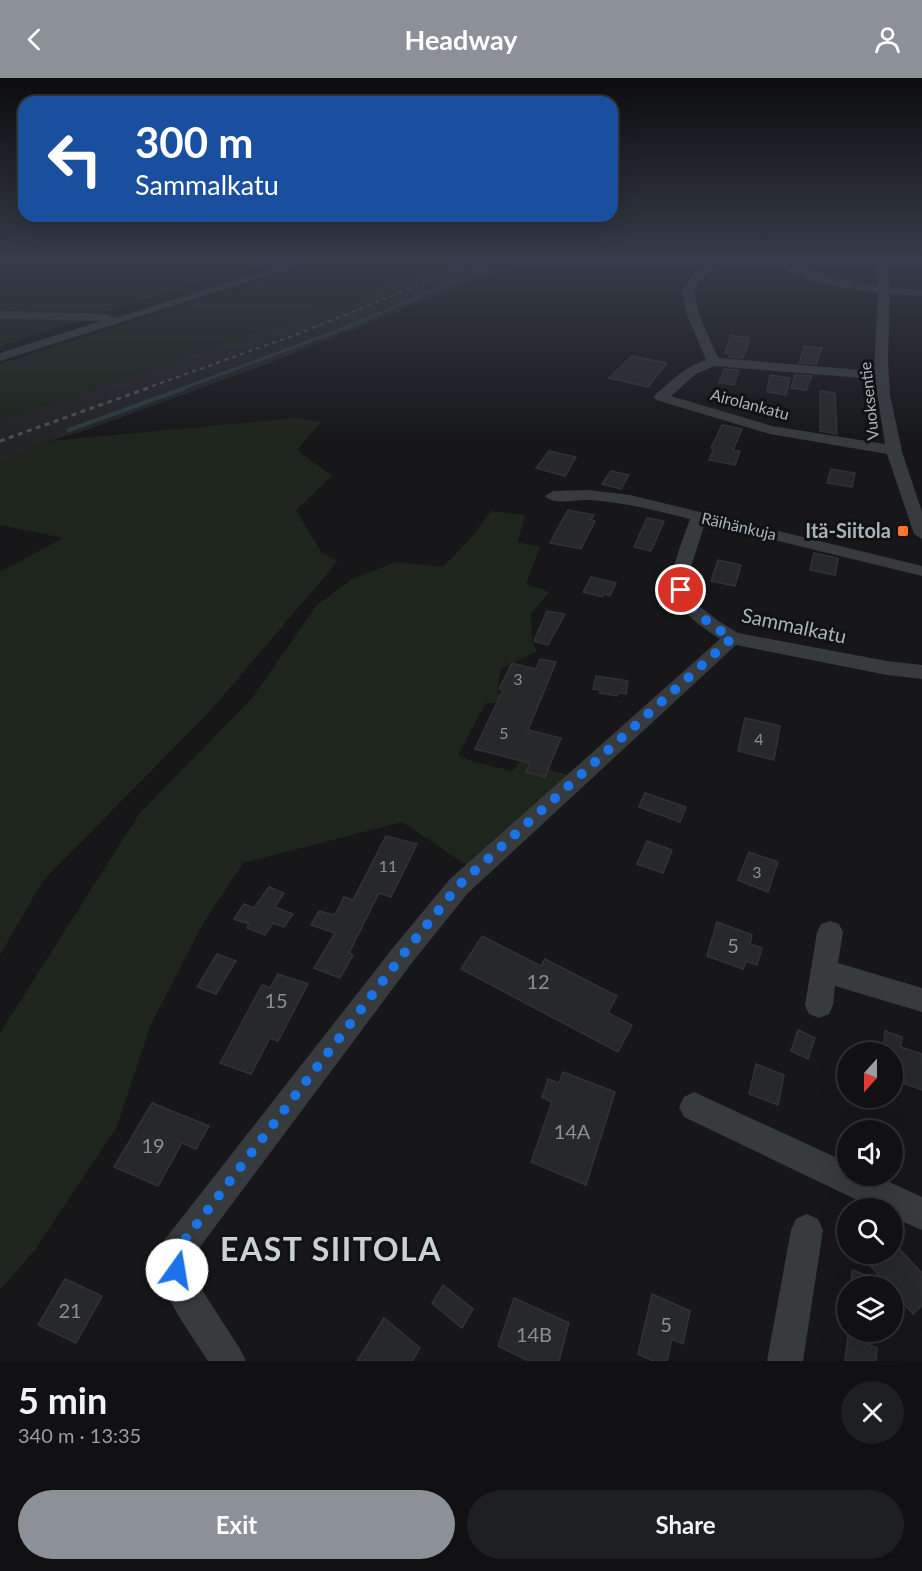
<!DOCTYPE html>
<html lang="en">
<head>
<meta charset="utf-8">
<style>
	:root { --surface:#111113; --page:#1e1f21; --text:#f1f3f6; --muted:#9c9da0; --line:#303133; --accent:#8c9099 }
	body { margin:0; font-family:Lato,sans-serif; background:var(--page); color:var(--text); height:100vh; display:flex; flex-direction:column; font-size:22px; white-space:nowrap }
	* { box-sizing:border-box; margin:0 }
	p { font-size:20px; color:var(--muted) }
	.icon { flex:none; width:33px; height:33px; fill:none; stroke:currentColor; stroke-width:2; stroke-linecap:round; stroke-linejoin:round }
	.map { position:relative; height:1283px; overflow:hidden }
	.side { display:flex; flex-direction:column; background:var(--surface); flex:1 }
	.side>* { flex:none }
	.guide { position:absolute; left:18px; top:18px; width:600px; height:126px; border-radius:18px; box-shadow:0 6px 24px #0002,0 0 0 2px var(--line); background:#1a4fa0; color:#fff; overflow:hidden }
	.needle { width:39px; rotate:201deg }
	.controls { position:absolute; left:837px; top:964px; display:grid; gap:12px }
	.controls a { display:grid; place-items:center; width:66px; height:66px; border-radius:50%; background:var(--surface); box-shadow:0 6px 24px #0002,0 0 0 2px var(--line); font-size:30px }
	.pin { position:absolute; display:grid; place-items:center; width:51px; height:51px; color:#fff; margin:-26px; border:3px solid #fff; border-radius:50%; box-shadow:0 2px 6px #0007 }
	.me { position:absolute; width:66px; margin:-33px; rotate:13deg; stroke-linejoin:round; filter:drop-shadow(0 0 4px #0008) }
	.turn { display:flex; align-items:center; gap:21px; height:126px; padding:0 18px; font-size:27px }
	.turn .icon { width:78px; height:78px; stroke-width:2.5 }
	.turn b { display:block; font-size:42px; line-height:51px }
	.round { display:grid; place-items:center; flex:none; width:63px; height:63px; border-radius:32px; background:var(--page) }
	.overview { display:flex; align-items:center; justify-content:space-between; height:102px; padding:0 18px }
	h1 { font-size:36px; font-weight:700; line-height:45px }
	.action { display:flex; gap:12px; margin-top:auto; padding:12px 18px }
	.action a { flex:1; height:69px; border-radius:36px; background:var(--accent); color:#fff; font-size:24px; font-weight:700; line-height:69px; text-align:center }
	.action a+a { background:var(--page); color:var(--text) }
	header { display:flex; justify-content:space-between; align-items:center; height:78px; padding:0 18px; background:var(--accent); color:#fff; font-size:27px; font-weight:700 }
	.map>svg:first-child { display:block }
	.built { fill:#232426 }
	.green { fill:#1d251c }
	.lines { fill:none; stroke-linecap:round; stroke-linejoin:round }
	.stream-far1 { stroke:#2b3c3e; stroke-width:3 }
	.stream { stroke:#2b3c3e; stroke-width:4 }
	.building { fill:#27282a; stroke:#303235; stroke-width:1.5 }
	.minor { fill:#373b3e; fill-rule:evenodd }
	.rail-far1 { stroke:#4a4f54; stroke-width:2; stroke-dasharray:4.5 4; stroke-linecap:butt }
	.rail { stroke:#4a4f54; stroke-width:3; stroke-dasharray:5 4.5; stroke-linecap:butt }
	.route { stroke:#1a73e8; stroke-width:10; stroke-dasharray:0 18 }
	.poi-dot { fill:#ff7529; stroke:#121214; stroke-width:2 }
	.labels { text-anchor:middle; stroke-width:6; stroke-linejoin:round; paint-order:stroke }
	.far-street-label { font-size:16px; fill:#a7b3ba; stroke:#121214 }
	.number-label { font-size:16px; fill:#879096 }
	.poi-label { font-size:20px; font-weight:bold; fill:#a7b3ba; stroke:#121214; text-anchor:end }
	.street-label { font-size:20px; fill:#a7b3ba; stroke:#121214 }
	.near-number-label { font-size:20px; fill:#879096 }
	.near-district-label { font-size:32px; font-weight:bold; letter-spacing:1.5px; fill:#c9d0d6; stroke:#121214 }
</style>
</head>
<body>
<header><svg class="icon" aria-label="back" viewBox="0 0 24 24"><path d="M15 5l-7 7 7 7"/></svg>Headway<svg class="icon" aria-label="person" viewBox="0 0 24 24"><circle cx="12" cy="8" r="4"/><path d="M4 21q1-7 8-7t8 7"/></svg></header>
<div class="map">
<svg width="922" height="1283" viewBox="0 0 922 1283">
	<rect width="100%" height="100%" fill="#171719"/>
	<polygon class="built" points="452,181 530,181 259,289 87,352 49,363 0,384 0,343 373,214"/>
	<g class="green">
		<polygon points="0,181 271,181 0,268"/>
		<polygon points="335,181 452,181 373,214 0,343 0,286 307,188"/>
		<polygon points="297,340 321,344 297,372 332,398 296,432 321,474 338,483 211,632 42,804 0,877 0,494 63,460 0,447 0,384 49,363"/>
		<polygon points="491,433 525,437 518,464 540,469 526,506 549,514 531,536 532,564 537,573 501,591 497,613 505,625 486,625 458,677 474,684 512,693 521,683 568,697 469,789 402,744 243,785 205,842 151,946 117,1048 34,1173 0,1212 0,955 139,736 253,619 316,528 350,502 396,484 443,489 470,461"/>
	</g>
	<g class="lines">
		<polyline class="stream-far1" points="181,311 345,250 507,181"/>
		<polyline class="stream" points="69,352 185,310"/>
	</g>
	<g class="building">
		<polygon points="731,257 750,260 743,280 729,279 730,276 725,275"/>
		<polygon points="804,268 822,270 816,286 799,285"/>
		<polygon points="632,278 667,285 648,309 609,300"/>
		<polygon points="724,291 739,292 734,307 719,305"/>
		<polygon points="770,297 790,300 786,317 767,314"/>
		<polygon points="795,297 812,298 806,312 791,310"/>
		<polygon points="820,313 835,315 837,356 820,353"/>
		<polygon points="722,347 742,351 733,372 740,373 735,387 709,382 714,370 711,370"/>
		<polygon points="549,373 576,379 565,398 536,390"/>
		<polygon points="831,391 855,395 852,409 827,405"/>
		<polygon points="611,393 629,397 621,411 602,406"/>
		<polygon points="568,432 594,437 591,442 595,443 581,471 550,465"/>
		<polygon points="647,440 664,443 651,473 634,469"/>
		<polygon points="814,475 838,480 835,497 810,492"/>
		<polygon points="718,482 741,487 735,508 711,503"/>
		<polygon points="591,499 616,505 610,518 604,516 602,519 583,514"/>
		<polygon points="547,533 565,536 548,567 534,563"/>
		<polygon points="540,581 556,584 528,652 561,660 545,699 526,694 530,685 475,671 503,612 499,611 512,585 536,591"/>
		<polygon points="596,598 628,603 626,616 618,615 617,618 600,615 600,612 593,611"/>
		<polygon points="745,640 780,648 774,682 738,673"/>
		<polygon points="645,715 686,729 680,744 639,729"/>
		<polygon points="386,758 417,766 391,819 379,815 349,875 353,877 340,900 314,890 335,855 311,847 319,833 335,837 344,819 353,822"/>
		<polygon points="647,763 672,772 663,795 637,786"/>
		<polygon points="749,774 778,784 768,814 738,802"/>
		<polygon points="269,809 284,815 275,829 293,836 284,849 273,845 265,857 247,850 249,846 234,841 244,826 254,830"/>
		<polygon points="717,844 752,857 750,866 762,870 757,887 746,883 743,891 707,878"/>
		<polygon points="482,858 541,888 545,881 617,918 608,935 632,947 618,974 461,891"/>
		<polygon points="217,876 236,883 216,916 197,909"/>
		<polygon points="278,896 308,906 278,963 270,960 251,996 220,985 262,907 270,910"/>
		<polygon points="798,952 815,960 808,981 791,973"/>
		<polygon points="885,953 902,959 901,969 922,976 922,1012 892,1001 892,975 883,975"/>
		<polygon points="756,986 784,997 778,1027 749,1016"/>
		<polygon points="563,994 615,1014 586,1107 531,1084 552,1024 542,1019 548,1001 559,1005"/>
		<polygon points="152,1025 209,1048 196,1071 182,1065 158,1108 114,1089"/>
		<polygon points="892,1163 922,1195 922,1228 913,1236 892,1213 892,1209 851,1209 852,1192 885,1204 860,1176 892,1176"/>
		<polygon points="65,1201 102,1218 76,1265 38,1247"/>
		<polygon points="443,1207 473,1231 462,1250 432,1225"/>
		<polygon points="652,1216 690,1233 683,1266 672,1261 667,1283 653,1283 638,1276"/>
		<polygon points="514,1220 569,1245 559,1283 529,1283 498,1268"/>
		<polygon points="384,1240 420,1270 412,1283 357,1283"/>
		<polygon points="848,1258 877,1270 876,1283 845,1283"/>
	</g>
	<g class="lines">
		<g class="minor">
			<polygon points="303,181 319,181 0,283 0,275 101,243 0,241 0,233 108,236 114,240"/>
			<path d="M 712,181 L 723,181 L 701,201 L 694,213 L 698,234 L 718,280 L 874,293 L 878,215 C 848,211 791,203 770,181 L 783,181 L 829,199 L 878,208 L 875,181 L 885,181 L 890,209 L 922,212 L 922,218 L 890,216 L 888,282 L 890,317 L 903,377 L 922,434 L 922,461 L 914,456 L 887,376 L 770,356 L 656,322 L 654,319 L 656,316 C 671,303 686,288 706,282 L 686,234 L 682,213 L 693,197 ZM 714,288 L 875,301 L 885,366 L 772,348 L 671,318 L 696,296 Z"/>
			<path d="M 589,412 L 630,417 L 922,488 L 922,498 L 705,445 L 689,495 L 690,512 L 698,527 L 717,542 L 738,555 L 887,583 L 922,587 L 922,601 L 887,597 L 736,567 L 468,815 L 414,882 L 191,1181 L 195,1201 L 240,1271 L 246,1283 L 208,1283 C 189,1252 147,1202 162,1165 L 396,866 L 450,801 L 720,561 C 656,520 668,504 690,441 C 657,433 624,424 590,422 C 577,421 553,428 545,418 L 553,413 Z"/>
			<polygon points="830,843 839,846 843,854 838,885 922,910 922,934 835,908 833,927 829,936 819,940 809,936 805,927 817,854 821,846"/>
			<polygon points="694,1014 848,1085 848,1098 876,1098 922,1119 922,1152 892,1139 892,1131 876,1131 684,1039 679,1029 684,1019"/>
			<polygon points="807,1136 818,1141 823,1152 803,1283 767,1283 791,1152 796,1141"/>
		</g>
		<polyline class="rail-far1" points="144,311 295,257 484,181"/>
		<polyline class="rail" points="0,363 148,310"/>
	</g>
	<linearGradient id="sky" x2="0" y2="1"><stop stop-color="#0d0d0e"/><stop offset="0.5" stop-color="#363c49"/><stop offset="1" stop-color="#363c49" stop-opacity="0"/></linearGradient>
	<rect width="922" height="361" fill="url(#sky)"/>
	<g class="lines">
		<path class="route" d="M 177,1192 L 174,1176 L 405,874 L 459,807 L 732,560 C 709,546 695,536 681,512"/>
	</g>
	<rect class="poi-dot" x="897" y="447" width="12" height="12" rx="3"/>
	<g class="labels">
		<g class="far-street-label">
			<text transform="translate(869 323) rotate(-96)" y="6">Vuoksentie</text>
			<text transform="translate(750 326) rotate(15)" y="6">Airolankatu</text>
			<text transform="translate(739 448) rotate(13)" y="6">Räihänkuja</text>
		</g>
		<g class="number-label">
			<text x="518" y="607">3</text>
			<text x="504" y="661">5</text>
			<text x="759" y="667">4</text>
			<text x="388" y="794">11</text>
			<text x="757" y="800">3</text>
		</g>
		<g class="poi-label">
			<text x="891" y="460">Itä-Siitola</text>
		</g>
		<g class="street-label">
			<text transform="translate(794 548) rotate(12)" y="7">Sammalkatu</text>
		</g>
		<g class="near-number-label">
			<text x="733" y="875">5</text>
			<text x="538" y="911">12</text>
			<text x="276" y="930">15</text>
			<text x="572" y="1061">14A</text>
			<text x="153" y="1075">19</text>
			<text x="70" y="1240">21</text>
			<text x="666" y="1254">5</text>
			<text x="534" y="1264">14B</text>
		</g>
		<g class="near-district-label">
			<text x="331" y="1183">EAST SIITOLA</text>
		</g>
	</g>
</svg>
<div class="controls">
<a><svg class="needle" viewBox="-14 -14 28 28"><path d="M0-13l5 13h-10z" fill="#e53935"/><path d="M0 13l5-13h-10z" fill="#9c9da0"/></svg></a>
<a><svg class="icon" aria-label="sound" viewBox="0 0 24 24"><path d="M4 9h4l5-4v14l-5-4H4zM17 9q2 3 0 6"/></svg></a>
<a><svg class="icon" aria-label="search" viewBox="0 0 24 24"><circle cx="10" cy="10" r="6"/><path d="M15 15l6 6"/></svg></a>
<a><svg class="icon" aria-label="layers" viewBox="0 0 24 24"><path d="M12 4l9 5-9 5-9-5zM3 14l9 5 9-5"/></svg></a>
</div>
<div class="pin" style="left:681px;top:512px;background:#d93025"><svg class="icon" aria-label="arrive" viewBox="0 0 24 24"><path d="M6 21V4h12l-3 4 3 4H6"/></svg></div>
<svg class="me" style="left:177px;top:1192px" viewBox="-20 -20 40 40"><circle r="19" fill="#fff"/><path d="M0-13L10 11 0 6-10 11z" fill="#1a73e8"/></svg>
<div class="guide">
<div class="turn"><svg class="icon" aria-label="left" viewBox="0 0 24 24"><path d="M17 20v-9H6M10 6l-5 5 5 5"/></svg><div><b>300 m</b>Sammalkatu</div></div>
</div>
</div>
<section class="side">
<div class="overview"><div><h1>5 min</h1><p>340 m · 13:35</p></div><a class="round"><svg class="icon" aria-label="close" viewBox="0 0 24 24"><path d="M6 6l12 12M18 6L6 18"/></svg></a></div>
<div class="action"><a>Exit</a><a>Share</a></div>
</section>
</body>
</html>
